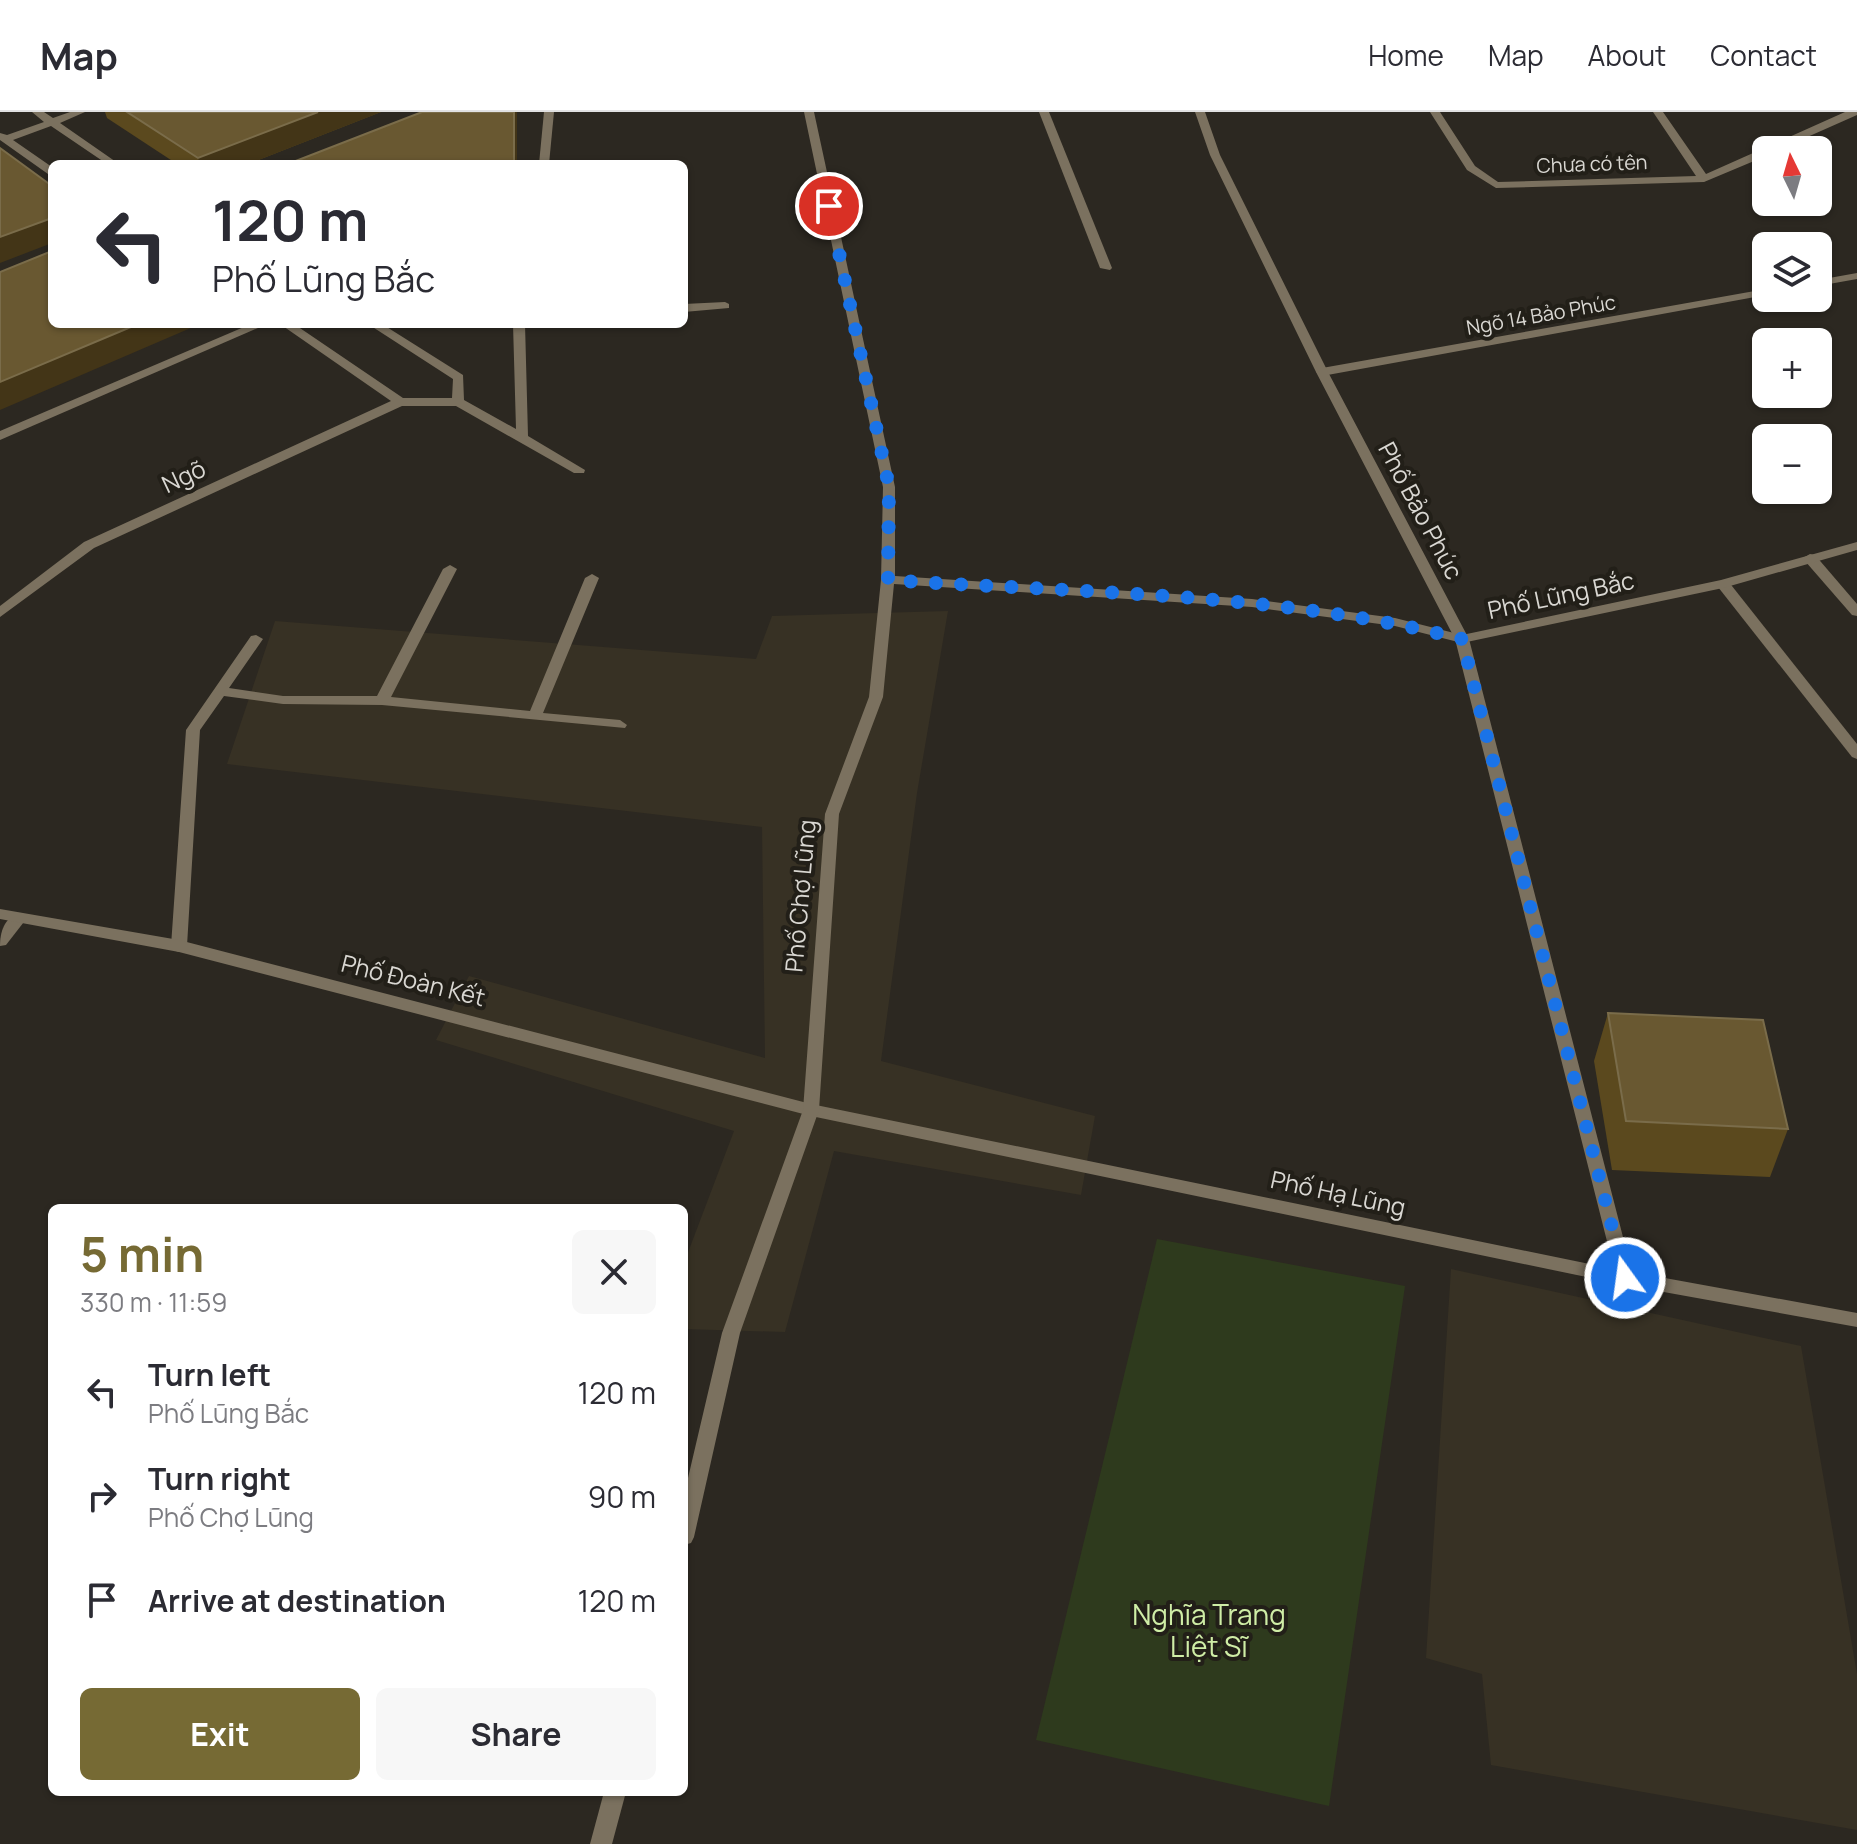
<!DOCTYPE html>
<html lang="en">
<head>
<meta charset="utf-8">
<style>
	:root { --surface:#fff; --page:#f7f7f7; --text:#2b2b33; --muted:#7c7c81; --line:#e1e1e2; --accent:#766a34 }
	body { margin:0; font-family:Manrope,sans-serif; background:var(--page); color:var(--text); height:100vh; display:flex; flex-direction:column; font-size:30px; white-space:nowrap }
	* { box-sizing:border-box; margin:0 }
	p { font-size:26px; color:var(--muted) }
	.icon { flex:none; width:44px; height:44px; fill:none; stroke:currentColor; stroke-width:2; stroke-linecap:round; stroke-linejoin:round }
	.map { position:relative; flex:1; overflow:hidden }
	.drawer { position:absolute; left:48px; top:1092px; width:640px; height:592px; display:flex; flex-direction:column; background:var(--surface); border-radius:12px; box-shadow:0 2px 6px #0004 }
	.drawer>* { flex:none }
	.top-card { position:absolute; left:48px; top:48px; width:640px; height:168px; border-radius:12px; box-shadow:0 2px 6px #0004; background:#fff; color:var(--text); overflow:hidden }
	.needle { width:52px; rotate:355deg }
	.buttons { position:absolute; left:1752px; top:24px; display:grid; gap:16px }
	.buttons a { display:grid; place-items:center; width:80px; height:80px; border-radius:12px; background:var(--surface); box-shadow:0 2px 6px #0004; font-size:40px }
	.pin { position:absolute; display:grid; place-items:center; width:68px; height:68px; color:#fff; margin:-34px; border:4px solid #fff; border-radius:50%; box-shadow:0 2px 8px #0007 }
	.me { position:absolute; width:88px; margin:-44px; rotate:346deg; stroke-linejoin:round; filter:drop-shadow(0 0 6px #0008) }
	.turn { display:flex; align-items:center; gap:28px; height:168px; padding:0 32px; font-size:36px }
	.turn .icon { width:104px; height:104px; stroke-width:2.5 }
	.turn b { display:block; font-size:56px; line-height:68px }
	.round { display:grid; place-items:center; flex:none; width:84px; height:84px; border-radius:12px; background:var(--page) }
	.overview { display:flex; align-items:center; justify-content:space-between; height:136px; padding:0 32px }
	h1 { font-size:48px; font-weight:700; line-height:60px; color:var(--accent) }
	.button { display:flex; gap:16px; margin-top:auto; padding:16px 32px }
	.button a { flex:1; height:92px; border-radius:12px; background:var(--accent); color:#fff; font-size:32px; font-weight:700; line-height:92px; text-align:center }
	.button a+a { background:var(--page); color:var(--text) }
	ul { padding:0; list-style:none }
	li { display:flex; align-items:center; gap:24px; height:104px; padding:0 32px }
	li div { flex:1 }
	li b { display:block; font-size:30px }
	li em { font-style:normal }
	header { display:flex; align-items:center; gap:48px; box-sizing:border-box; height:112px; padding:0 40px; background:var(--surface); border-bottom:2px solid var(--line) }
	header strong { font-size:38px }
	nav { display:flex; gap:44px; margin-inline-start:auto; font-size:28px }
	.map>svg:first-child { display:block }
	.built { fill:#373124 }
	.green { fill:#2e3a1d }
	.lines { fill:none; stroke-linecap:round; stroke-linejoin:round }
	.service { fill:#7b715f; fill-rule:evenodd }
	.minor { fill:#7b715f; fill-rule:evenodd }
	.tertiary { fill:#7b715f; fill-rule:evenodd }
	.wall { fill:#5b491e }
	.shaded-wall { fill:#433517 }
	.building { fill:#695831; stroke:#7a6c4a; stroke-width:2 }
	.route { stroke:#1a73e8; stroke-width:14; stroke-dasharray:0 25.2 }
	.labels { text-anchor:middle; stroke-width:8; stroke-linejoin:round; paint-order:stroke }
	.far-street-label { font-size:20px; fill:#d9d7d2; stroke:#221f18 }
	.street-label { font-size:24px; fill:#d9d7d2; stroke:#221f18 }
	.near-park-label { font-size:28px; fill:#cfeda6; stroke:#221f18 }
</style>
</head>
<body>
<header>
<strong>Map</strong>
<nav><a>Home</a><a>Map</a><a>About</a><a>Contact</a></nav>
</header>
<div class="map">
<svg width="1857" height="1732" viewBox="0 0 1857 1732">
	<rect width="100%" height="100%" fill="#2c2821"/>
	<g class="built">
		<polygon points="948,499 917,681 881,949 1095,1004 1081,1083 834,1039 785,1220 684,1217 684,1151 734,1019 436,928 469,864 765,946 762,715 227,652 275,509 756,547 772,504"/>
		<polygon points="1451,1157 1801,1234 1857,1562 1857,1718 1491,1653 1482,1562 1426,1546"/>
	</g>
	<polygon class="green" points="1157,1127 1405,1174 1329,1694 1036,1628"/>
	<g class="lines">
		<g class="service">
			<polygon points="32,0 44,0 53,6 70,0 85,0 60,11 119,52 107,52 51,14 13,28 52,55 52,63 48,62 0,28 0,21 7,23 44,10"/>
			<polygon points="544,0 554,0 549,52 539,52"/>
			<polygon points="1039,0 1049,0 1112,156 1110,158 1100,156"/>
			<polygon points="1430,0 1440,0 1475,54 1498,70 1696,64 1653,0 1663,0 1706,62 1845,0 1857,0 1857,3 1778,38 1766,38 1766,44 1704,70 1496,76 1467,58"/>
			<polygon points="1857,161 1857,167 1818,174 1818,168"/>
			<polygon points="1766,177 1766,183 1322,264 1316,260 1322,256"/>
			<polygon points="725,190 729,192 729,196 684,200 684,192"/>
			<polygon points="251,212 267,212 0,328 0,319"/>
			<polygon points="280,212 294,212 403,286 452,286 453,267 368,212 382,212 463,263 464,288 516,317 513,212 525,212 528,324 585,358 584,361 574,361 456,294 402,294 94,436 0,505 0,494 84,430 391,289"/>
			<polygon points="1810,442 1815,443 1857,492 1857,504 1852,503 1805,449 1803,446"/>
			<polygon points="450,453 457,457 391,585 530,599 585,466 592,462 599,466 543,601 620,608 627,613 625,616 382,593 283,592 224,584 200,618 187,834 179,840 173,838 171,834 186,618 251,524 256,523 263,527 229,576 283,584 377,584 443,457"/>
			<polygon points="1723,468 1728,469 1857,632 1857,647 1852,645 1718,475 1716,472"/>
			<path d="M 19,801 L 27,806 L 6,833 L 0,834 C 0,820 4,806 19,801 Z"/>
		</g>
		<polygon class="minor" points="1195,0 1205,0 1220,43 1328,260 1469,527 1632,1160 1857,1201 1857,1215 1625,1173 811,1004 179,840 0,807 0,797 179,828 811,992 1614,1157 1455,527 1316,260 1210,43"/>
		<g class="tertiary">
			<polygon points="804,0 814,0 895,375 895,464 1252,487 1395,506 1462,523 1721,468 1857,430 1857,438 1723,476 1462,531 1395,514 1252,495 894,472 883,585 839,702 819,998 740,1221 694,1425 691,1431 684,1433 684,1383 722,1221 803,998 825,702 869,585 881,468 883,375"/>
			<polygon points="604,1680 626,1680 612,1732 590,1732"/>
		</g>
	</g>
	<g class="wall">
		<polygon points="105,0 381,0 248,52 177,52 107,6"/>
		<polygon points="1608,901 1788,1017 1770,1065 1612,1058 1594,949"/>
	</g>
	<g class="shaded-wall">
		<polygon points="318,0 381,0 248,52 200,52 198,46"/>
		<rect x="514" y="0" width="3" height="52"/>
		<polygon points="52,106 52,131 0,151 0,125"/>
		<polygon points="138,212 200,212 0,298 0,270"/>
	</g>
	<g class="building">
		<polygon points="127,0 318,0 198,46"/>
		<polygon points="422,0 514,0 514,52 288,52"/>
		<polygon points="0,36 52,74 52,106 0,125"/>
		<polygon points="52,139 52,212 138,212 0,270 0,160"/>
		<polygon points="1608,901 1763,908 1788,1017 1626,1009"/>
	</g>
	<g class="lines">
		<path class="route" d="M 829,94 L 889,375 L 888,468 C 1079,481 1275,480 1462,527 L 1625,1166"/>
	</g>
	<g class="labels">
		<g class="far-street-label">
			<text transform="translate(1592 52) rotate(-2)" y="7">Chưa có tên</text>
			<text transform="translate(1541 203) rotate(-10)" y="7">Ngõ 14 Bảo Phúc</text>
		</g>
		<g class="street-label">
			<text transform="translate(184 365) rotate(-25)" y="8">Ngõ</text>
			<text transform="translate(1420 399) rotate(62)" y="8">Phố Bảo Phúc</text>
			<text transform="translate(1561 484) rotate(-12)" y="8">Phố Lũng Bắc</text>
			<text transform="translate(801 784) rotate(-85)" y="8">Phố Chợ Lũng</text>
			<text transform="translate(413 869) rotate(14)" y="8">Phố Đoàn Kết</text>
			<text transform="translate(1338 1082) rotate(12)" y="8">Phố Hạ Lũng</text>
		</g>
		<g class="near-park-label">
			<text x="1209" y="1513">Nghĩa Trang<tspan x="1209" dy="32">Liệt Sĩ</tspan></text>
		</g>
	</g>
</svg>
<div class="buttons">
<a><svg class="needle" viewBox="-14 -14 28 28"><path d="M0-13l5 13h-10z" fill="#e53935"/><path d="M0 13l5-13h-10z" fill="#7c7c81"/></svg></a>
<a><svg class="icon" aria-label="layers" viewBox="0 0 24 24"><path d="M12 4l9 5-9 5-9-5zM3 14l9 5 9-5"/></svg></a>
<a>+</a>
<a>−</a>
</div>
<div class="pin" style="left:829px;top:94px;background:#d93025"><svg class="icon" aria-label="arrive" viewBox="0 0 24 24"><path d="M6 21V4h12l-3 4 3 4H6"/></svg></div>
<svg class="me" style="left:1625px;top:1166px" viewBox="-20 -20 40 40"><circle r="17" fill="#1a73e8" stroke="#fff" stroke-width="3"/><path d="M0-11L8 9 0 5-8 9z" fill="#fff"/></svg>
<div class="top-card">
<div class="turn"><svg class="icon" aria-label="left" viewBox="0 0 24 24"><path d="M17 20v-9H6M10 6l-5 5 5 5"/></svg><div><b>120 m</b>Phố Lũng Bắc</div></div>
</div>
<section class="drawer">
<div class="overview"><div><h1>5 min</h1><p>330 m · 11:59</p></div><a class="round"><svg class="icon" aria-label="close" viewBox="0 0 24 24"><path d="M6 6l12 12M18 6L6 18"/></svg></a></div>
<ul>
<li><svg class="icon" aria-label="left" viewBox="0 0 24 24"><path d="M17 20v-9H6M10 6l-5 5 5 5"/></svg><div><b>Turn left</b><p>Phố Lũng Bắc</p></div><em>120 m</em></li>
<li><svg class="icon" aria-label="right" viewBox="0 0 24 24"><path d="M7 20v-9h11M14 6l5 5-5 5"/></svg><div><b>Turn right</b><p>Phố Chợ Lũng</p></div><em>90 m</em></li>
<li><svg class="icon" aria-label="arrive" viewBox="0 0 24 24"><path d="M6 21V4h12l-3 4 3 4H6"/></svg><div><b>Arrive at destination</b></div><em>120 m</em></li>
</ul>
<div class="button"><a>Exit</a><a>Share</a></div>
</section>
</div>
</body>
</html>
